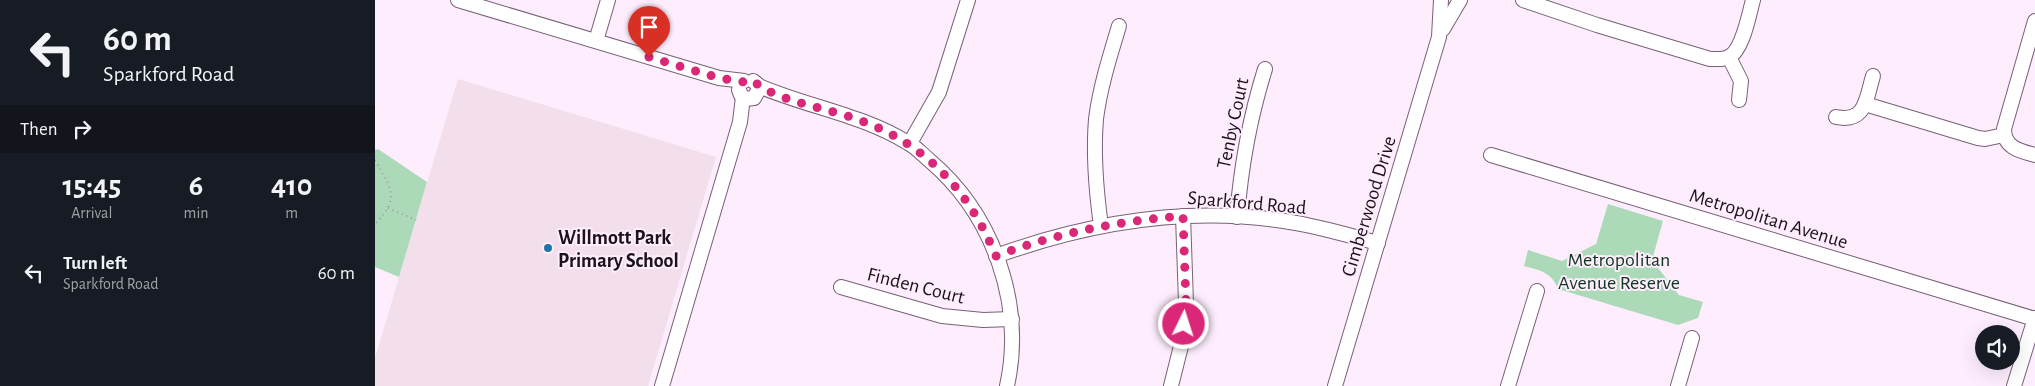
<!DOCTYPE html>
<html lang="en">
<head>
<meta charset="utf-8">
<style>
	:root { --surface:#171b24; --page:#242831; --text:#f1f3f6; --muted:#9ea1a6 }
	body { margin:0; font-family:"Alegreya Sans",sans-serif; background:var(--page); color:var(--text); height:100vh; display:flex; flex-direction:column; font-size:19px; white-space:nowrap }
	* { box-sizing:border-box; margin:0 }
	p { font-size:16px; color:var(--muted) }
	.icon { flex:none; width:28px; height:28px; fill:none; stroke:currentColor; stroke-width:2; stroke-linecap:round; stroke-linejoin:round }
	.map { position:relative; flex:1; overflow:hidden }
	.side { display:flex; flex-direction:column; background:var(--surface); width:375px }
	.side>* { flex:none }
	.guide { background:#171b24; color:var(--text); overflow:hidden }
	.controls { position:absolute; left:1600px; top:325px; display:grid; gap:10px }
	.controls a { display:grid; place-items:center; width:45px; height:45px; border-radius:50%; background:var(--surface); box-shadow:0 5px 20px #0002; font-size:25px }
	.pin { position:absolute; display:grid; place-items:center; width:42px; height:42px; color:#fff; margin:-51px -21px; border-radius:50% 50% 50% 0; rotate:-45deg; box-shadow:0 0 5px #0007 }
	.pin .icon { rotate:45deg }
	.me { position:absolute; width:55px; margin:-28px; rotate:4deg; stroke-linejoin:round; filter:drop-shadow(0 0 4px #0008) }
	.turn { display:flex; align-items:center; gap:18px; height:105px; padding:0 20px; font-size:22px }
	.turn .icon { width:65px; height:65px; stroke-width:2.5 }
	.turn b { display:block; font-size:35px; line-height:42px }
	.then { display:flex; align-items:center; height:48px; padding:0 20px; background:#0003; gap:10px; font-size:19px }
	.eta { display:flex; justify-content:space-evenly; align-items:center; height:85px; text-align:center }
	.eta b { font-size:30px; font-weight:600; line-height:35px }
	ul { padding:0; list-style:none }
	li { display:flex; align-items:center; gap:15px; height:70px; padding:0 20px }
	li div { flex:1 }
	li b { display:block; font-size:19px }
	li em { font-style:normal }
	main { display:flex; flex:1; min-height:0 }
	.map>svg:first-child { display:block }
	.education { fill:#f3deec }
	.green { fill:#acdab9 }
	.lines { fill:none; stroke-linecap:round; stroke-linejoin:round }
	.minor-casing { stroke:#786178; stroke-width:16 }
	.path { stroke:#a396a3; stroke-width:2; stroke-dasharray:1 4; stroke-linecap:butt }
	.minor { stroke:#fff; stroke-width:14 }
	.route { stroke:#db2777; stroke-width:9; stroke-dasharray:0 16.2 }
	.poi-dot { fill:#2175a5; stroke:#fdedfd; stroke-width:2 }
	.labels { text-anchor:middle; stroke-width:4; stroke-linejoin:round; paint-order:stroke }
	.street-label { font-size:20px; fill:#1b121b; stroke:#fdedfd }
	.poi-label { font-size:20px; font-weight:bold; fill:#1b121b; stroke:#fdedfd; text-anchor:start }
	.park-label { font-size:20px; fill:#10351f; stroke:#fdedfd }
</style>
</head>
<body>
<main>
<section class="side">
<div class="guide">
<div class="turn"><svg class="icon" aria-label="left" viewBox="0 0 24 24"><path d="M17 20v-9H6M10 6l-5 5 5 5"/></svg><div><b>60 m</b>Sparkford Road</div></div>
<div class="then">Then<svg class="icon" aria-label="right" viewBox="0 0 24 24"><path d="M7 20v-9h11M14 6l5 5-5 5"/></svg></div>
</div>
<div class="eta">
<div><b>15:45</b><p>Arrival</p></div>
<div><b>6</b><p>min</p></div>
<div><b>410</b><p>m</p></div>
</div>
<ul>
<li><svg class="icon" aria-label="left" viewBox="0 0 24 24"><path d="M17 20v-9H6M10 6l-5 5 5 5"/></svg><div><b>Turn left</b><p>Sparkford Road</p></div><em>60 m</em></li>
</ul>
</section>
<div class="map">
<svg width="1660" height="386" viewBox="0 0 1660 386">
	<rect width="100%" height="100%" fill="#fdedfd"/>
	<polygon class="education" points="83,79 341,157 273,386 0,386 0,358"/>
	<g class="green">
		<polygon points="3,149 52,182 24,277 0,267 0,150"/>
		<path d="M 1233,204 L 1288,221 L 1277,260 L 1304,295 L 1328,302 L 1323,318 L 1303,325 L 1183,289 C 1177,272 1164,270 1149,266 L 1153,250 L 1187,261 L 1221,244 Z"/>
	</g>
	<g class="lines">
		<g class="minor-casing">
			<g id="minor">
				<polyline points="83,0 344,78 369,81"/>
				<path d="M 1148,0 L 1222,25 L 1335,59 C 1341,59 1348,60 1354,57 C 1368,50 1374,14 1378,0"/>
				<path d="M 1660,21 L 1629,129 C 1629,148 1645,151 1660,155"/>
				<polyline points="1068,29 1085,0"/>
				<polyline points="221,41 233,0"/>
				<polyline points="1354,57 1366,81 1364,100"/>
				<path d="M 384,86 C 433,107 488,115 533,143 C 541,147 547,154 554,160 C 618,214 650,303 632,386"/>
				<polyline points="364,90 366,95 370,99 379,98 384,89 382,84 378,81"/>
				<polyline points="1490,104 1603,138 1610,139 1629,135"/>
				<path d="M 1461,117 C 1491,123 1491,99 1498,76"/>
				<polyline points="535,143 564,92 593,0"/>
				<polyline points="1116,155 1660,319"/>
				<path d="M 862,217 C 866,166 875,117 890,69"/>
				<path d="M 726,226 C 721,190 718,155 721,119 C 725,87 735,56 744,26"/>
				<path d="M 621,256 C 718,221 819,205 921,223 C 949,228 976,236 1003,243"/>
				<polyline points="466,287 567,316 608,320 637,319"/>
				<polyline points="287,386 365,122 368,97"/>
				<polyline points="796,386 807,342 811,303 808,216"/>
				<polyline points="960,386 1064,37 1066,0"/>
				<polyline points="1133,386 1162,291"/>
				<polyline points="1303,386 1317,338"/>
				<polyline points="1639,386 1660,318"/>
			</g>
		</g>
		<g class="path">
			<path d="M 0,160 C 16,189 26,197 0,224"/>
			<polyline points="13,208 41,220"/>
		</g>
		<use href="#minor" class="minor"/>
	</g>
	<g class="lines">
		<path class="route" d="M 274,57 L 344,78 L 369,82 L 378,80 C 381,82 383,86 386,87 C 416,104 452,108 484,120 C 551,144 594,191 621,256 C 682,233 744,221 808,216 L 811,303 L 809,324"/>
	</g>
	<circle class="poi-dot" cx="173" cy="248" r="5"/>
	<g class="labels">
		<g class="street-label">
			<text transform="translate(857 123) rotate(-78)" y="7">Tenby Court</text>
			<text transform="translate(872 202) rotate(5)" y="7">Sparkford Road</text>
			<text transform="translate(993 206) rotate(-73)" y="7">Cimberwood Drive</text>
			<text transform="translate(1394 218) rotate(17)" y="7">Metropolitan Avenue</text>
			<text transform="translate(541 285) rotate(14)" y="7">Finden Court</text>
		</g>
		<g class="poi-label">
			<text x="183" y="244">Willmott Park<tspan x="183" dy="23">Primary School</tspan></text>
		</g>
		<g class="park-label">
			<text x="1244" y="266">Metropolitan<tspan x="1244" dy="23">Avenue Reserve</tspan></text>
		</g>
	</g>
</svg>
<div class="controls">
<a><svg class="icon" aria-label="sound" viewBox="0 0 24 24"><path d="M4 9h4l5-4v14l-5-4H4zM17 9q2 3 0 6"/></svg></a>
</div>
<div class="pin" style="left:274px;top:57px;background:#d93025"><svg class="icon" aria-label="arrive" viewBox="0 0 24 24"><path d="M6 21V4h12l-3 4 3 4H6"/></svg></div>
<svg class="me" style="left:809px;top:324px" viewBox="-20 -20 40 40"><circle r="17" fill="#db2777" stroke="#fff" stroke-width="3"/><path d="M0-11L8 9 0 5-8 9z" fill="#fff"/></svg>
</div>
</main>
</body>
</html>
